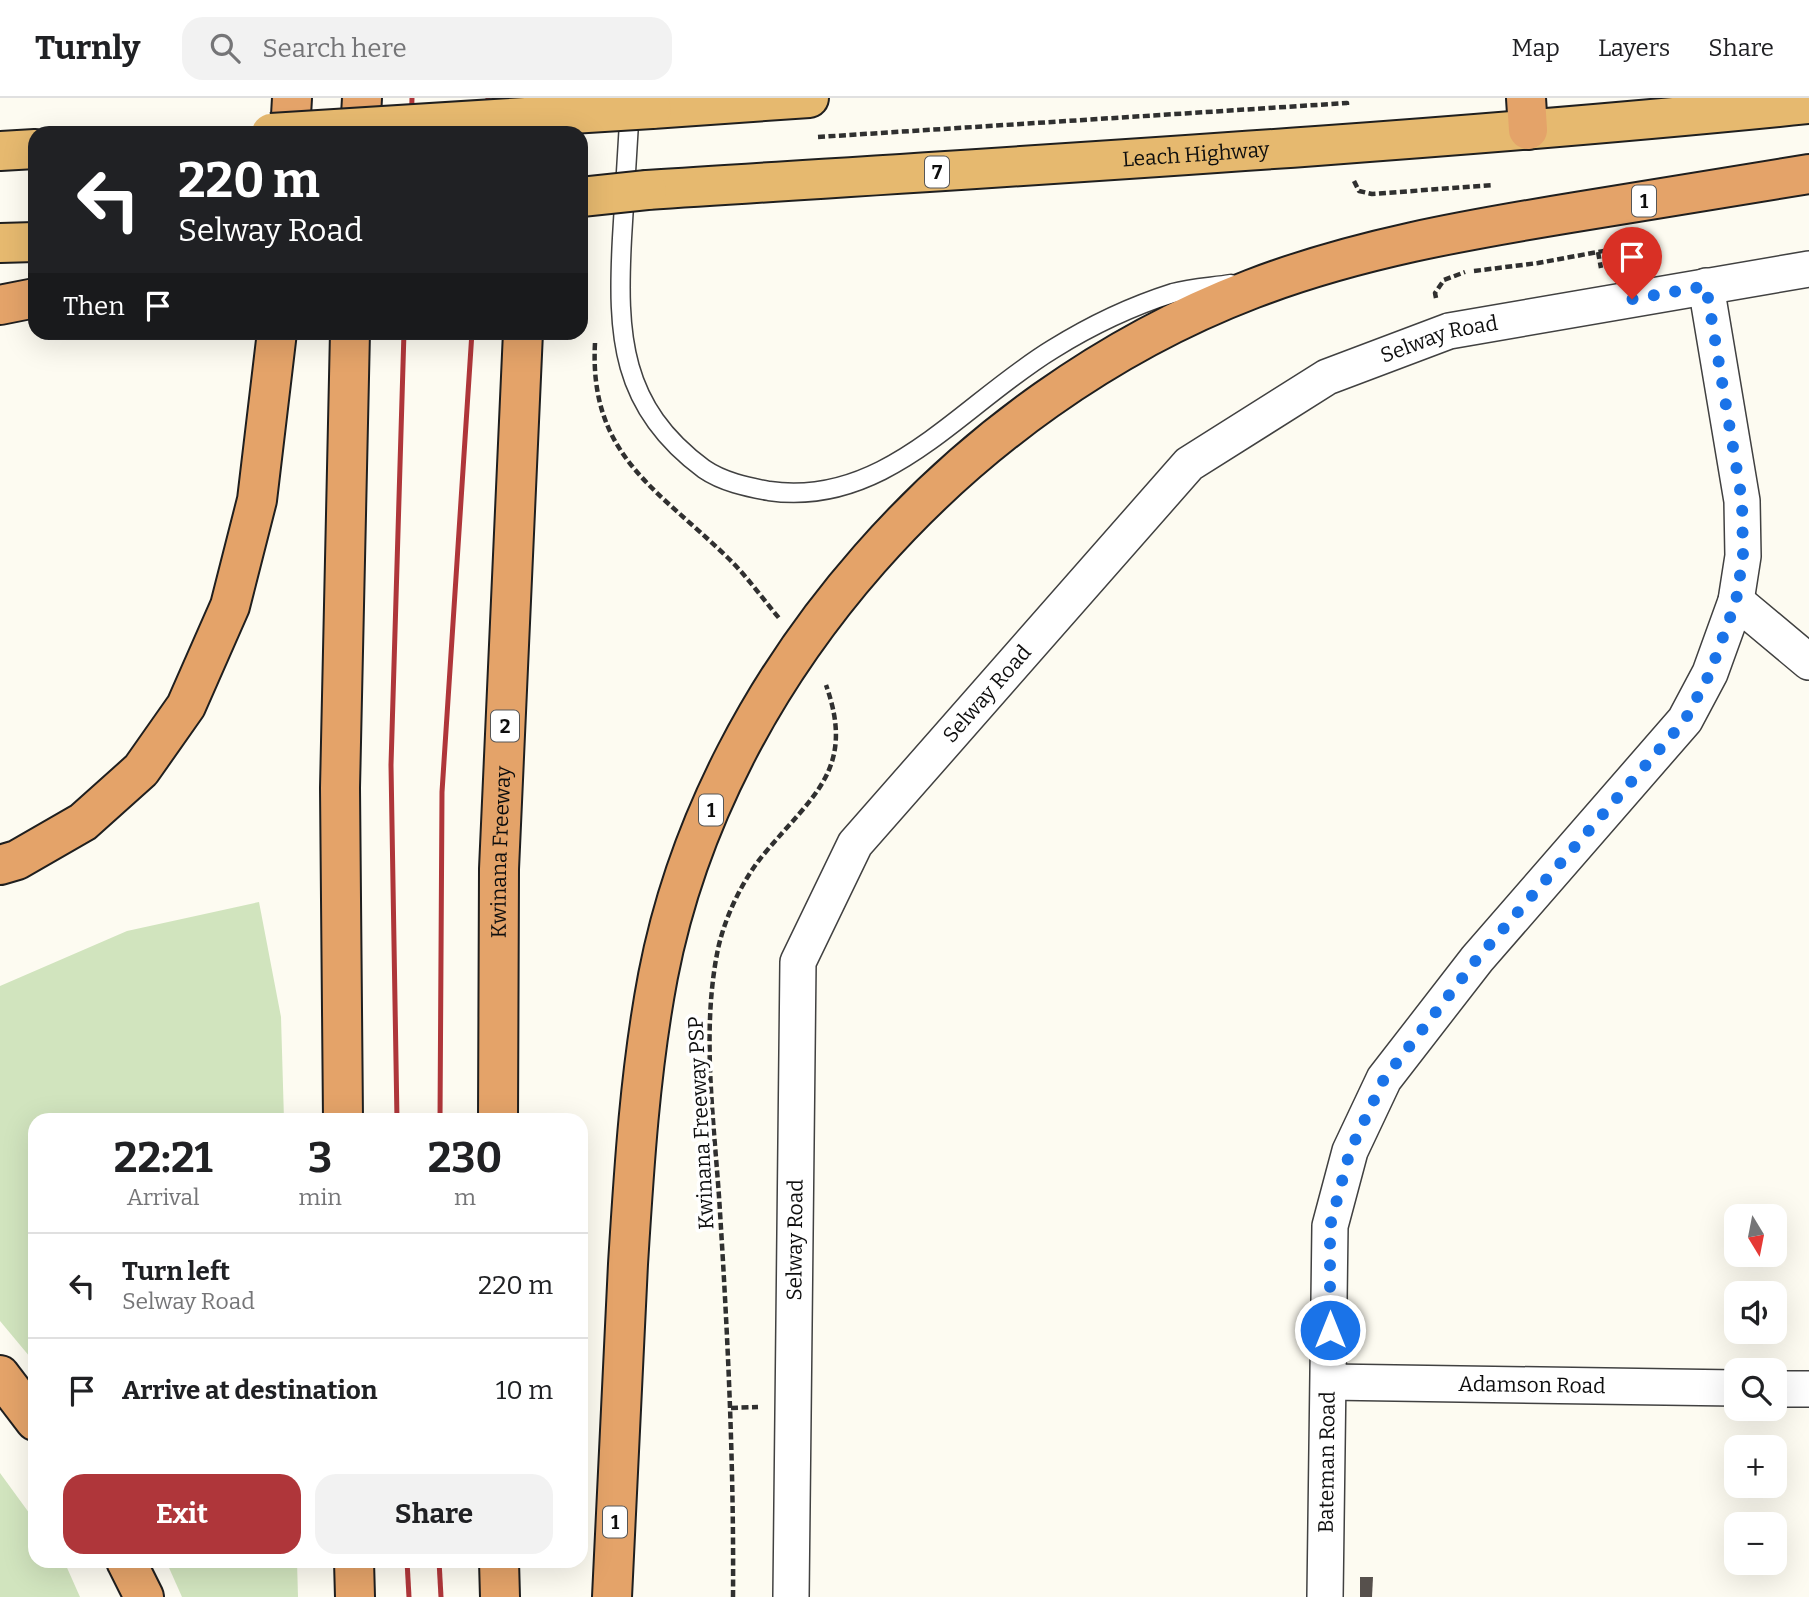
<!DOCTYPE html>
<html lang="en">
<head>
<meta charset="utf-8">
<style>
	:root { --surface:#fff; --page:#f2f2f2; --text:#202124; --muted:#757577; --line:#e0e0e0; --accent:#af363a }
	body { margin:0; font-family:Bitter,serif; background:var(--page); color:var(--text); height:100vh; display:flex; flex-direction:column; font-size:26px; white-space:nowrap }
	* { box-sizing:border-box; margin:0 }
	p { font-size:23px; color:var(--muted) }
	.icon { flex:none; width:38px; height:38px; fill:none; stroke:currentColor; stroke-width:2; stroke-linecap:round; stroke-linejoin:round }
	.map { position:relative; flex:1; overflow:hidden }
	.sheet { position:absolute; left:28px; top:1015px; width:560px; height:455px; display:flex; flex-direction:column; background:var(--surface); border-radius:21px; box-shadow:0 7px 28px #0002 }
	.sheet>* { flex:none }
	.hud { position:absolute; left:28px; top:28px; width:560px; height:214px; border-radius:21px; box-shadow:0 7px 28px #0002; background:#202124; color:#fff; overflow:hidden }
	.needle { width:46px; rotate:170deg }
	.controls { position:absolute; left:1724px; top:1106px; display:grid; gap:14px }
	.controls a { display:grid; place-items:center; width:63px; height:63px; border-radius:14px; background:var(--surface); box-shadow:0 7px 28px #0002; font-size:35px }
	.pin { position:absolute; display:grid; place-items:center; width:60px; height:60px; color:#fff; margin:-72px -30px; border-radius:50% 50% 50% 0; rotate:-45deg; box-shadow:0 0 7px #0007 }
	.pin .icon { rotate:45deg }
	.me { position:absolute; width:77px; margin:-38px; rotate:0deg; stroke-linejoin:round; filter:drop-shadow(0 0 5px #0008) }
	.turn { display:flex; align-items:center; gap:24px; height:147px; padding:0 35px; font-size:32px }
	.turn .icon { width:91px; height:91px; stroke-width:2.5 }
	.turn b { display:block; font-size:49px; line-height:60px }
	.then { display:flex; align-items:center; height:66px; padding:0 35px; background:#0003; gap:14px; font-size:26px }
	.eta { display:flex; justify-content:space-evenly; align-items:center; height:119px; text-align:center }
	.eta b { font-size:42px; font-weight:700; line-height:49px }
	.button { display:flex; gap:14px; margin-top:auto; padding:14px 35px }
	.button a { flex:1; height:80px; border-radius:21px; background:var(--accent); color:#fff; font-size:28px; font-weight:700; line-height:80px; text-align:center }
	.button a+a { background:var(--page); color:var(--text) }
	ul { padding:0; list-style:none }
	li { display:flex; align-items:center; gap:21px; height:105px; padding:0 35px; border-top:2px solid var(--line) }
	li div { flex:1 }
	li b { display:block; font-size:26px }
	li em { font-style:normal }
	header { display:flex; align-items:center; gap:42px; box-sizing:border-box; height:98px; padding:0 35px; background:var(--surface); border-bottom:2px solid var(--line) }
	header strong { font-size:33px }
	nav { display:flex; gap:38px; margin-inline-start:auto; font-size:24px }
	.search { width:490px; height:63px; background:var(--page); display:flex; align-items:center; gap:18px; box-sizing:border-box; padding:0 24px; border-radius:21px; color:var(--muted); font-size:26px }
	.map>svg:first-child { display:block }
	.green { fill:#d1e4be }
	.building { fill:#56504c }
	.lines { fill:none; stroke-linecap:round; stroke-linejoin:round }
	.service-casing { stroke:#414141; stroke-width:21 }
	.minor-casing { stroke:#414141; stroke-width:38 }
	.trunk-casing { stroke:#1f1f1f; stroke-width:42 }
	.motorway-casing { stroke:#1f1f1f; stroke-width:42 }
	.path { stroke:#303030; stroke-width:4.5; stroke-dasharray:7 3.5; stroke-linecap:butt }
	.service { stroke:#fff; stroke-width:18 }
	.minor { stroke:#fff; stroke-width:35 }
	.trunk { stroke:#e6b96f; stroke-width:38 }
	.motorway { stroke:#e4a369; stroke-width:38 }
	.rail { stroke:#af363a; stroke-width:5 }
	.trunk-bridge-casing { stroke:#1f1f1f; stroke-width:42; stroke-linecap:butt }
	.trunk-bridge { stroke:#e6b96f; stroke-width:38 }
	.route { stroke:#1a73e8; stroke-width:12; stroke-dasharray:0 21.6 }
	.labels { text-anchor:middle; stroke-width:7; stroke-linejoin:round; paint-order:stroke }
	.shield { fill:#fff; stroke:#565656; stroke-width:2 }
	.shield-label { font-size:19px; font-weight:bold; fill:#0e0e0e }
	.street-label { font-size:21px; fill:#0e0e0e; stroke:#fff }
</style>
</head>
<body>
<header>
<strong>Turnly</strong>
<div class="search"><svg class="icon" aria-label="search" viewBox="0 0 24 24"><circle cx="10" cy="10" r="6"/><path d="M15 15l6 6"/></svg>Search here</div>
<nav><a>Map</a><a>Layers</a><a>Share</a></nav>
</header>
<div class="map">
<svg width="1809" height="1499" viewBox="0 0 1809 1499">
	<rect width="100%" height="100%" fill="#fdfbf1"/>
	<g class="green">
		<polygon points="259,804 281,919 284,1022 35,1022 35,1265 0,1223 0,888 127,833"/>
		<polygon points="0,1375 35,1423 35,1463 64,1463 80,1499 0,1499"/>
		<polygon points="166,1463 297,1463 298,1499 182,1499"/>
	</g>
	<polygon class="building" points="1360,1479 1373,1479 1372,1499 1360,1499"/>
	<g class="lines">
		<g class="service-casing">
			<path id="service" d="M 630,8 C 627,52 625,96 622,140 C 617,237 620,309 704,371 C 723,384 747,389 769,393 C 886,410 962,306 1053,251 C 1090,228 1132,208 1173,195 C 1191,190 1212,189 1231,186"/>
		</g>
		<g class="minor-casing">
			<g id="minor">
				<polyline points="1736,503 1809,564"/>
				<path id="s1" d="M 1329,1284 L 1736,1290"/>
				<polyline points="1774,1291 1809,1291"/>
				<path id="s2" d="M 791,1499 L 798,864 L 855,746 L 1189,366 L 1327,279 L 1449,233 L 1809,171"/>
				<path id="s3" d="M 1325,1499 L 1330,1128 L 1350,1053 L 1384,981 L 1477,861 L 1685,622 L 1710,575 L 1736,503 L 1743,458 L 1742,403 L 1706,188"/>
			</g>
		</g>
		<g class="trunk-casing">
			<g id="trunk">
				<polyline points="652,11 809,0"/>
				<polyline points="0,53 35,51"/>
				<path id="s4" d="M 647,92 C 1034,67 1422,45 1809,6"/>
				<polyline points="0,145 35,144"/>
			</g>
		</g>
		<g class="motorway-casing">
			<g id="motorway">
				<polyline points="1526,0 1528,32"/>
				<polyline points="290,35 292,0"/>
				<polyline points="360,35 362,0"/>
				<polyline points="0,207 35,200"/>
				<polyline points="0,767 17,762 83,724 141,672 186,608 230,508 257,402 277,234"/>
				<polyline points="343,1022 340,690 350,234"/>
				<path id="s5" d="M 498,1022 L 499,771 L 523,234"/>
				<polyline points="0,1277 35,1323"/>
				<polyline points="126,1463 144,1499"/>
				<polyline points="354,1463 355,1499"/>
				<polyline points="499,1463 500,1499"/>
				<path d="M 612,1499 C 617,1388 622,1277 628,1166 C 634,1070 640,973 658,878 C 717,572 965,301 1252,191 C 1356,151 1466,132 1576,114 C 1653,102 1731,89 1809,76"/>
			</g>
		</g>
		<g class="path">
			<polyline points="818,39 1347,5 1347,8"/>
			<polyline points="1354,83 1359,93 1372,96 1493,87"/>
			<polyline points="1598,154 1601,170"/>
			<polyline points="1474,173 1538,165 1614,151 1622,146"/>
			<polyline points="1436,200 1435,195 1444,182 1465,174"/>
			<path d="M 595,245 C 589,357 656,390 727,459 C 746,477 762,500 779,520"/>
			<polyline points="731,1310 758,1309"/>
			<path d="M 733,1499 C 734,1370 728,1242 720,1114 C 715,1029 701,940 717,856 C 723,823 742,782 764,756 C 813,697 856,671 826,587"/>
		</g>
		<use href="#service" class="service"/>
		<use href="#minor" class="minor"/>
		<use href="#trunk" class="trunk"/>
		<use href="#motorway" class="motorway"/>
		<g class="rail">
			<polyline points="411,35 412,0"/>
			<polyline points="486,35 488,0"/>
			<polyline points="397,1022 391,667 404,234"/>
			<polyline points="440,1022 442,694 472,234"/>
			<polyline points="407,1463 409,1499"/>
			<polyline points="439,1463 441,1499"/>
		</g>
		<g class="trunk-bridge-casing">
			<g id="trunk-bridge">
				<polyline points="271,35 652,11"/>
				<polyline points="581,99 647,92"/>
			</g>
		</g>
		<use href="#trunk-bridge" class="trunk-bridge"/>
	</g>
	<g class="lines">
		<polyline class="route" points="1330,1232 1330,1128 1350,1053 1384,981 1477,861 1685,622 1710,575 1736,503 1743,458 1742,403 1706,188 1632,201"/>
	</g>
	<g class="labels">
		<g class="shield">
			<rect x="925" y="58.5" width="24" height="31" rx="5"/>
			<rect x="1632" y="87.5" width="24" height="31" rx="5"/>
			<rect x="491" y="612.5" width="28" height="31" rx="5"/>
			<rect x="699" y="696.5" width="24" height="31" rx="5"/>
			<rect x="603" y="1408.5" width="24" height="31" rx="5"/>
		</g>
		<g class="shield-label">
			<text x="937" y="81">7</text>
			<text x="1644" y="110">1</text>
			<text x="505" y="635">2</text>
			<text x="711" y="719">1</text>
			<text x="615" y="1431">1</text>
		</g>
		<g class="street-label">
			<text dy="7" stroke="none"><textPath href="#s4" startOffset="550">Leach Highway</textPath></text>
			<text dy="7" stroke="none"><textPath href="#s2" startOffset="1554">Selway Road</textPath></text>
			<text dy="7" stroke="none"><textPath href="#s2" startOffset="966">Selway Road</textPath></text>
			<text dy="7" stroke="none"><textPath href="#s5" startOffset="268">Kwinana Freeway</textPath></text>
			<text transform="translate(701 1025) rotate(-93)" y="7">Kwinana Freeway PSP</text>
			<text dy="7" stroke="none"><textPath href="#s2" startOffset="357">Selway Road</textPath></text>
			<text dy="7" stroke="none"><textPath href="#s1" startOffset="203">Adamson Road</textPath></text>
			<text dy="7" stroke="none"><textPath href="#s3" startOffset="135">Bateman Road</textPath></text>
		</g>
	</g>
</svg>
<div class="controls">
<a><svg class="needle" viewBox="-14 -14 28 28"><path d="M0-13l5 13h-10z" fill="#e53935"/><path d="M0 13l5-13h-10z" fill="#757577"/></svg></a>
<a><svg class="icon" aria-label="sound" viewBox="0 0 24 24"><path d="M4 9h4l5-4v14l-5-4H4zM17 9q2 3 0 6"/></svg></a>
<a><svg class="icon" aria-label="search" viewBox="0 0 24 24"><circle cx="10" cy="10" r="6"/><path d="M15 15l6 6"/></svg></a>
<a>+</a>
<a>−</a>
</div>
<div class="pin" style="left:1632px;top:201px;background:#d93025"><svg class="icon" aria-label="arrive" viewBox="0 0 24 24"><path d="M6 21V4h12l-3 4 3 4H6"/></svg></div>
<svg class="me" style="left:1330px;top:1232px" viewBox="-20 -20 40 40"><circle r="17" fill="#1a73e8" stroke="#fff" stroke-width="3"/><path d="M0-11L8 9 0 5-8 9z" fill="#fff"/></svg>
<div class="hud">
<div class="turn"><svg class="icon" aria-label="left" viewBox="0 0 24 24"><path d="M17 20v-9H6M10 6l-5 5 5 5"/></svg><div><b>220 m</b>Selway Road</div></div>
<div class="then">Then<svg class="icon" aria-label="arrive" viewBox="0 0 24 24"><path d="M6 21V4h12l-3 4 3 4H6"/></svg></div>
</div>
<section class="sheet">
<div class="eta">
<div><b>22:21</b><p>Arrival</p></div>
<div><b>3</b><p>min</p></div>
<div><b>230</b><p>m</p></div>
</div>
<ul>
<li><svg class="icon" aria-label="left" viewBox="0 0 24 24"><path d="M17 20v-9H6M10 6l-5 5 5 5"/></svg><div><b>Turn left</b><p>Selway Road</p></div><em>220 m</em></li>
<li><svg class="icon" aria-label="arrive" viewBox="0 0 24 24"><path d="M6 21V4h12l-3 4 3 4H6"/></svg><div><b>Arrive at destination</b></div><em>10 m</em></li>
</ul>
<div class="button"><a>Exit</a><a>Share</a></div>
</section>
</div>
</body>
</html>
